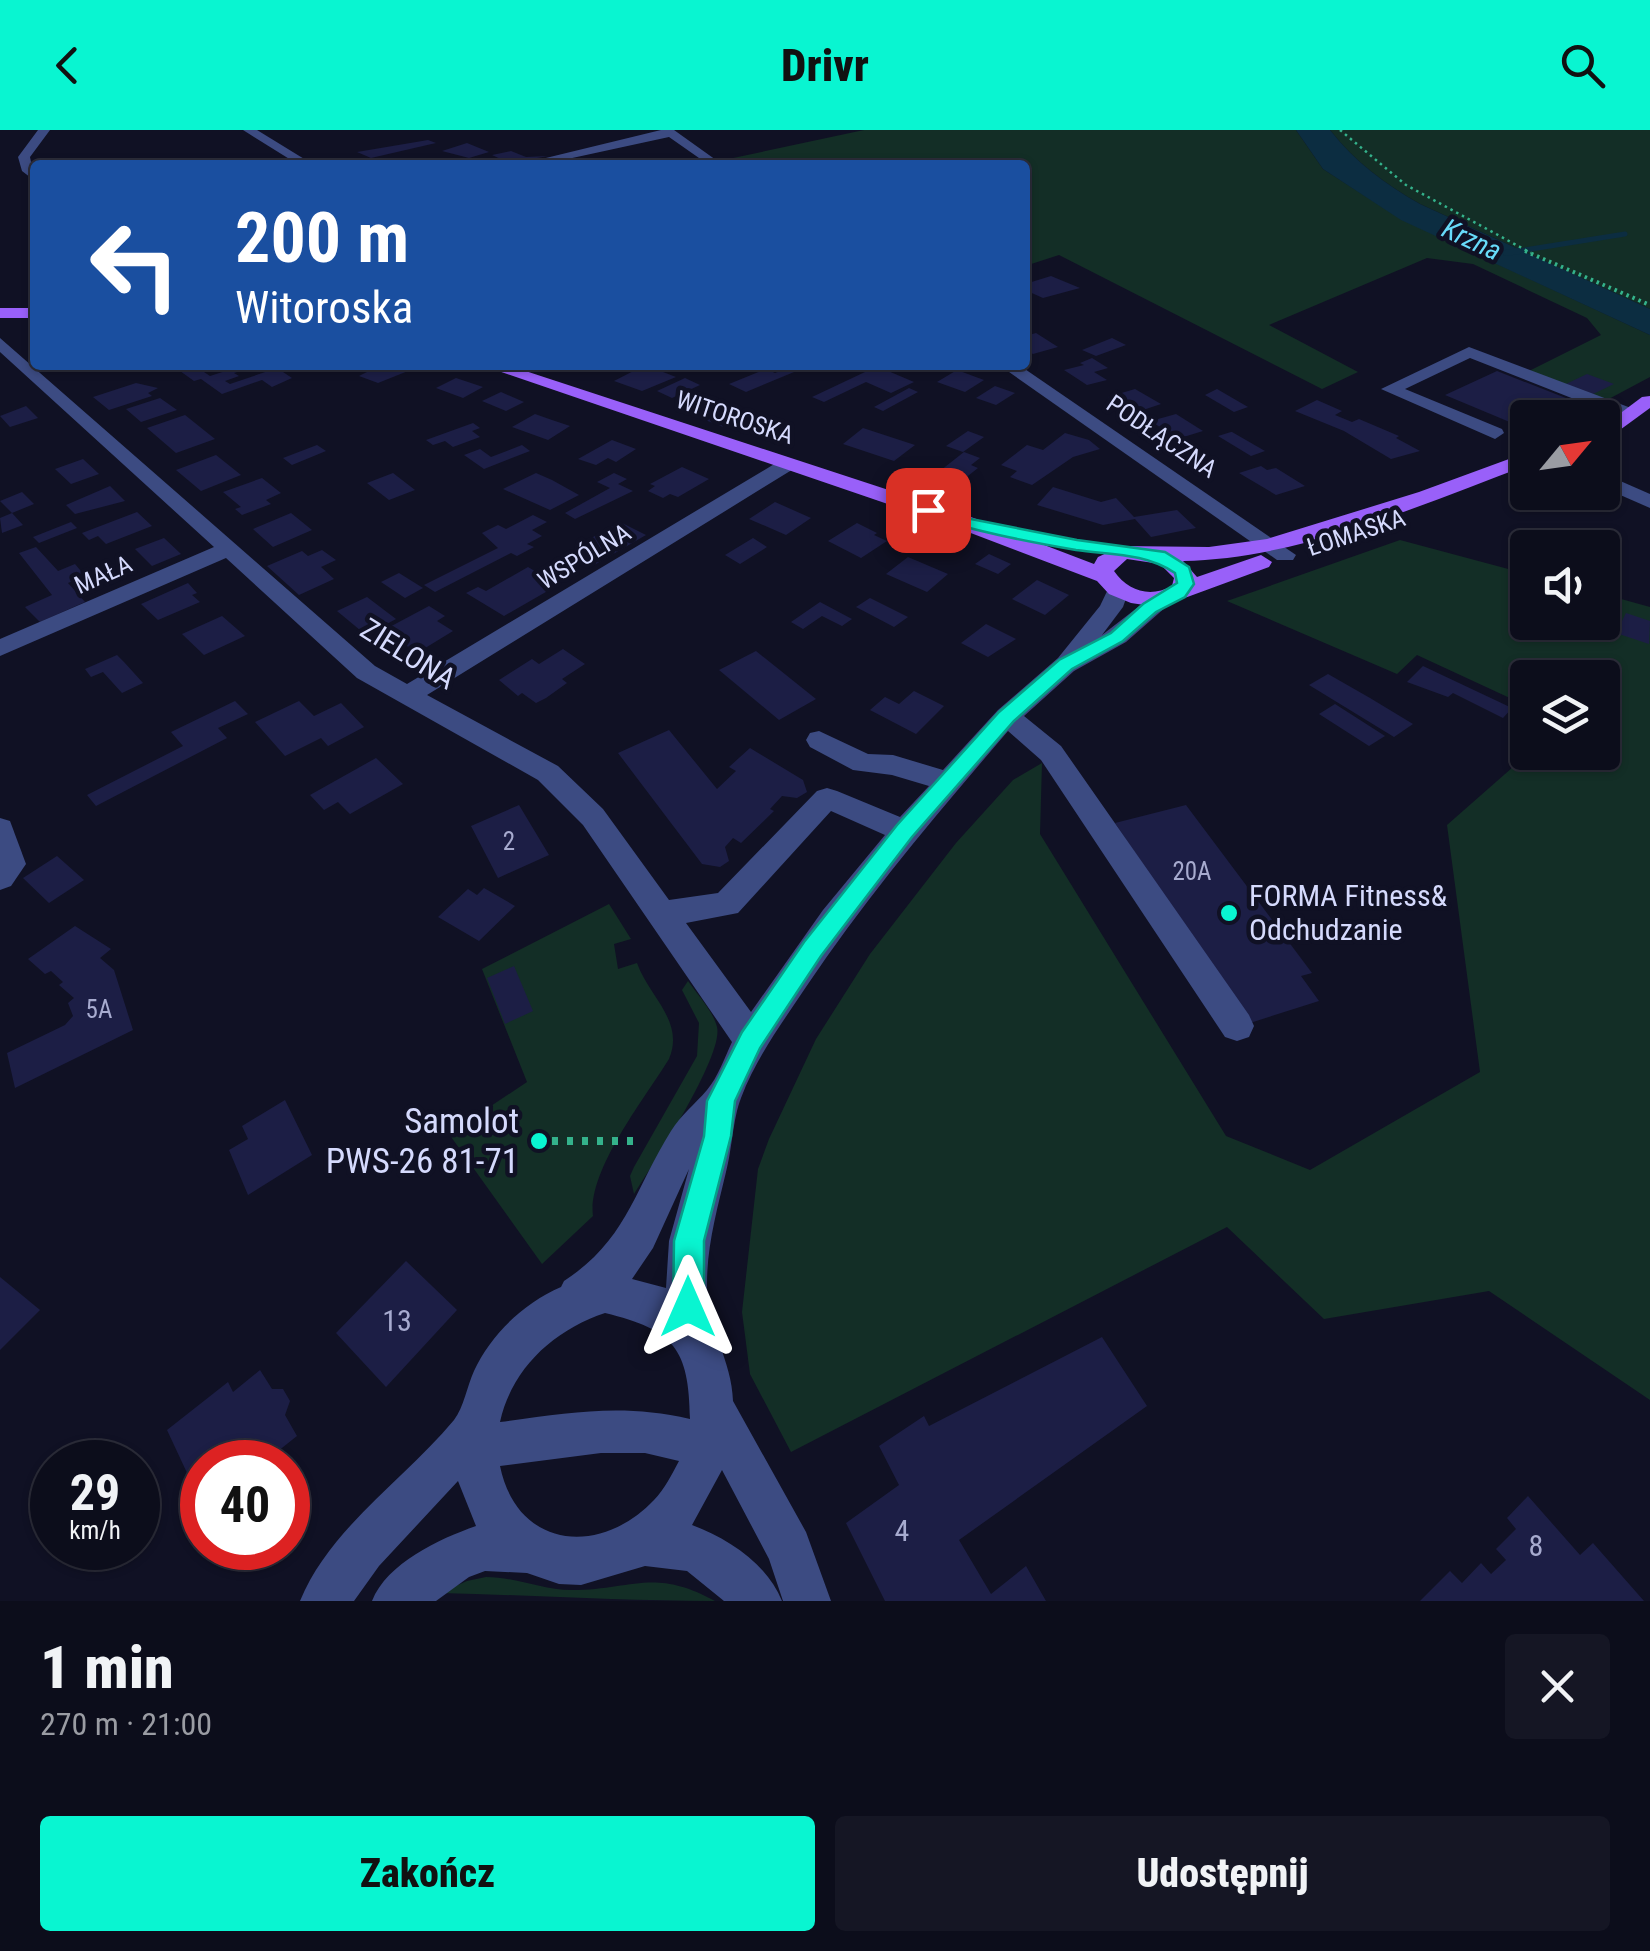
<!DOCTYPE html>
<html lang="pl">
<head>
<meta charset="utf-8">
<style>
	:root { --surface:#0c0d1b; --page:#151624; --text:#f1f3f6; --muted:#9a9ca3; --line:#2c2d3a; --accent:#09f5d1 }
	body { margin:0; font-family:"Roboto Condensed",sans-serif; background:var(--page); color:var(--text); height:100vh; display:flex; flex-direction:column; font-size:38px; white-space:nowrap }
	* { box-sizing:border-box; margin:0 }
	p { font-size:32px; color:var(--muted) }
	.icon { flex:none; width:55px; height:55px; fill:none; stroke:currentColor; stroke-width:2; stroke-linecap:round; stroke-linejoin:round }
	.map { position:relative; height:1471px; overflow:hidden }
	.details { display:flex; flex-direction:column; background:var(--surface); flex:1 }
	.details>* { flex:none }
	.banner { position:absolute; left:30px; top:30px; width:1000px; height:210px; border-radius:10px; box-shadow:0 2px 8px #0004,0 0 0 2px var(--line); background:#1a4fa0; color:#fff; overflow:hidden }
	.needle { width:65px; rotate:61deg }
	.tools { position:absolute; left:1510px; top:270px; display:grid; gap:20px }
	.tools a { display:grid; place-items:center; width:110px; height:110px; border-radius:10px; background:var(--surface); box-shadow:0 2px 8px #0004,0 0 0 2px var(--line); font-size:50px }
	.speed { position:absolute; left:30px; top:1310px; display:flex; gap:20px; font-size:50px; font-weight:700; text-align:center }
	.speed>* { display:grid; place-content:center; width:130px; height:130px; border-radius:50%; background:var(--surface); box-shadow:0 2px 8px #0004,0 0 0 2px var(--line); line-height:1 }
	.speed small { font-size:25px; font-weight:400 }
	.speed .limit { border:15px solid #d22; background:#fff; color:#111 }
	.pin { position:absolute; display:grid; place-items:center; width:85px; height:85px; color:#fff; margin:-42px; border-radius:20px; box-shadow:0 5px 15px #0006 }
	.me { position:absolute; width:110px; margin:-55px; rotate:0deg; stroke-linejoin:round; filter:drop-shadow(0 0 8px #0008) }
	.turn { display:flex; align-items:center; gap:35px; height:210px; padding:0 40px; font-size:45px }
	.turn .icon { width:130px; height:130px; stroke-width:2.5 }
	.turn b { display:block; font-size:70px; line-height:85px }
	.round { display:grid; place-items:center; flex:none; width:105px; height:105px; border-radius:10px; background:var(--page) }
	.headline { display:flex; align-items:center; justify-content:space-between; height:170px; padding:0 40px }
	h1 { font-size:60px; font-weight:800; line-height:75px }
	.primary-button { display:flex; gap:20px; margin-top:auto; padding:20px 40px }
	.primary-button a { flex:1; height:115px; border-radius:10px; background:var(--accent); color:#111; font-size:40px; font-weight:800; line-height:115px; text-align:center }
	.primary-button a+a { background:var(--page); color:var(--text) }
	header { display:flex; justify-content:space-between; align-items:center; height:130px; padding:0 40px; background:var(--accent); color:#111; font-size:45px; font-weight:800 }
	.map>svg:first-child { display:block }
	.green { fill:#132e26 }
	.water { fill:#0c2d41 }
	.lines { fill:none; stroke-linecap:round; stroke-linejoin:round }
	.stream-far1 { stroke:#0c2d41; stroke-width:5 }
	.stream { stroke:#0c2d41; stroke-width:6 }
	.building { fill:#1c1e45 }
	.path-far2 { stroke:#34b28b; stroke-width:2.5; stroke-dasharray:2.5 4; stroke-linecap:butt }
	.path-far1 { stroke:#34b28b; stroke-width:4; stroke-dasharray:2.5 4; stroke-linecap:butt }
	.path { stroke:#34b28b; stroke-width:8; stroke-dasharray:6 9; stroke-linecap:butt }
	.minor { fill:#3c4b82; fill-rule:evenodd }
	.major { fill:#9960f9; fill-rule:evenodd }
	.route { fill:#09f5d1; stroke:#069f88; stroke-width:2.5 }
	.poi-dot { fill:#09f5d1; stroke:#101124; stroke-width:4 }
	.labels { text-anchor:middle; stroke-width:9; stroke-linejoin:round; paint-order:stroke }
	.far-street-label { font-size:25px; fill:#d5dafd; stroke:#101124 }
	.number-label { font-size:25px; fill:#a7abcf }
	.far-water-label { font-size:28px; font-style:italic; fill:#67daf9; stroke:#101124 }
	.street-label { font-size:30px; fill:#d5dafd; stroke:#101124 }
	.poi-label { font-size:30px; fill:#d5dafd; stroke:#101124; text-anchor:start }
	.near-number-label { font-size:30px; fill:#a7abcf }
	.near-poi-label { font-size:35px; fill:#d5dafd; stroke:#101124; text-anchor:end }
</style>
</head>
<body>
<header><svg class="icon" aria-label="back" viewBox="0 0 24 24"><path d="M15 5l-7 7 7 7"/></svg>Drivr<svg class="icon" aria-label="search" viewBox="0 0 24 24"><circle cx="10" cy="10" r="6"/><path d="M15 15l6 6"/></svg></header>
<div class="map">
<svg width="1650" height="1471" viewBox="0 0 1650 1471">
	<rect width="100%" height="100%" fill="#101124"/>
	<g class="green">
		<polygon points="864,0 1296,0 1323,39 1401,89 1650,205 1650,247 1605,271 1529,241 1601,205 1587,188 1473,134 1427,128 1269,195 1358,242 1322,259 1059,125 1025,136 1025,35 726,35 719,31"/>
		<path d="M 1330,0 L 1650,0 L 1650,179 L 1420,74 C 1385,54 1355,32 1330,0 Z"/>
		<polygon points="1400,410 1527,444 1528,492 1602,492 1603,464 1650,477 1650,1270 1489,1161 1324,1189 1227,1097 791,1322 750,1244 742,1182 758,1039 769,1009 816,909 870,824 956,713 1013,650 1042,633 1040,704 1226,1006 1310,1040 1480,942 1447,695 1513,637 1527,612 1528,622 1602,622 1602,548 1528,548 1527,576 1417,525 1397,544 1227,471"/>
		<path d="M 609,774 L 631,809 L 614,814 L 618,839 L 637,833 C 649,867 685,891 669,929 C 645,968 587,1041 593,1086 L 542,1134 L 449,1004 L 527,952 L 482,839 Z"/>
		<path d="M 688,851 C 697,864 713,881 717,897 C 724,925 652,1036 634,1064 L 630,1046 L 634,1037 L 697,926 L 699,893 L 682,860 Z"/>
		<path d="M 486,1447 C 516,1447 542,1460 571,1460 C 632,1460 654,1437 715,1471 C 623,1471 532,1465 440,1463 L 467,1451 Z"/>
	</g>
	<path class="water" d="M 1296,0 L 1330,0 C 1355,32 1385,54 1420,74 L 1650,179 L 1650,205 L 1401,90 L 1323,39 Z"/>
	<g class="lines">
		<polyline class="stream-far1" points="1506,123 1625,104"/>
		<polyline class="stream" points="1506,123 1519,121"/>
	</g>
	<g class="building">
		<polygon points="428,10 436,13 371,28 357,22"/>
		<polygon points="467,13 489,22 469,28 442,21"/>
		<polygon points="511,21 526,27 548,26 499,35 507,32 492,25"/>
		<polygon points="1051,146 1080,158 1043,168 1025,160 1025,154"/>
		<polygon points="1036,203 1058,217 1033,224 1025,219 1025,206"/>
		<polygon points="1112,208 1126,215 1096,226 1082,220"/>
		<polygon points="1092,228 1108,238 1094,242 1107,250 1087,255 1064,240 1084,235 1080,233"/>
		<polygon points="244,235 256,236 234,243 239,246 225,251 230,254 277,238 292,248 272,257 262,250 222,264 201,249 194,251 180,241 195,236 210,246"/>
		<polygon points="381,235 423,235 378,253 359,246"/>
		<polygon points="645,235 676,247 642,261 614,251"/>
		<polygon points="796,235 811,235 746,262 729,254 766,239 775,243"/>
		<polygon points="851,235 874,235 914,252 891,263 866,252 824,272 812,267 865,242"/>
		<polygon points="957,240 984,250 965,262 937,252"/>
		<polygon points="1497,241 1576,272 1545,288 1528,288 1524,298 1445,265"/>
		<polygon points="1587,244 1614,254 1593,264 1566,254"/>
		<polygon points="456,248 483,257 463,268 436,258"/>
		<polygon points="685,248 700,255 672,268 657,261"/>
		<polygon points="136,253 158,258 148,263 152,266 109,280 93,267"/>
		<polygon points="995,256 1015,263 996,275 976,268"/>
		<polygon points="909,258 918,262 883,281 874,277"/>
		<polygon points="1135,259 1161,274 1134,283 1108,267"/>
		<polygon points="1217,259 1248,277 1234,282 1205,265"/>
		<polygon points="501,262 524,272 506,281 482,271"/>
		<polygon points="160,268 177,280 141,292 126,279"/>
		<polygon points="710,270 749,284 726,298 687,283"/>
		<polygon points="1317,270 1342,281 1335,285 1352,292 1359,289 1399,306 1396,308 1420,321 1391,329 1344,301 1295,281"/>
		<polygon points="26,276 38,288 10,297 0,286"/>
		<polygon points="535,284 552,290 570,296 548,310 512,297"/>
		<polygon points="1176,284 1203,301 1177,309 1151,291"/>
		<polygon points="185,285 215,309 176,323 147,298"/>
		<polygon points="473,293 480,298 472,301 480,307 453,317 445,311 433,315 426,310"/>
		<polygon points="863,298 915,315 894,331 843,314"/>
		<polygon points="968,301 984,307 963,322 946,316"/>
		<polygon points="1231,302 1232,302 1265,321 1251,326 1218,306"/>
		<polygon points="1065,303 1089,310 1100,319 1073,327 1032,355 1010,347 1017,341 1001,335 1027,315 1043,320"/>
		<polygon points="612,310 636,319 616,332 608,328 596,335 578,329"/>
		<polygon points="317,315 326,321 292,335 283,328"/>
		<polygon points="522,315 530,321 484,339 464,325 480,319 491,327"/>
		<polygon points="964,322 980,328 971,335 978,338 959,353 936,344"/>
		<polygon points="216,325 241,345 201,361 176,340"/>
		<polygon points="83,329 99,344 71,354 55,339"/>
		<polygon points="1261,336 1267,340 1276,338 1305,356 1276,365 1239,343"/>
		<polygon points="682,337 709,349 678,367 670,364 663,368 648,361 655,356 650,354"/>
		<polygon points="393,343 415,360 389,370 367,353"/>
		<polygon points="536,343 552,350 579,365 550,380 503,359"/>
		<polygon points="614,343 627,349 618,354 633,361 575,389 565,383 610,358 597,352"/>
		<polygon points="262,348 281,363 266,370 271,374 242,385 235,379 241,377 223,362"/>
		<polygon points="110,356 125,371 75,384 66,375"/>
		<polygon points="1053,357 1101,372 1116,368 1134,387 1177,380 1196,398 1151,407 1135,389 1103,395 1037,375"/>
		<polygon points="22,362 34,374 12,383 0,371"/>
		<polygon points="775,372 811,388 786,405 749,389"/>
		<polygon points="137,382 152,396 106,414 98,406 89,410 82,403"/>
		<polygon points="12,383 23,395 2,403 0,388"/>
		<polygon points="291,383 312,400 273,417 253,399"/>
		<polygon points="533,385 547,392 532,400 542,406 527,414 534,417 517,426 511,423 435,462 424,455 498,418 482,403 498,395 506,399"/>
		<polygon points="71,392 77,398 39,413 33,407"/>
		<polygon points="620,392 646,405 589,438 570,427 584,420 577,416"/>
		<polygon points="857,393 877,403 874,405 887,411 861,428 828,411"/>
		<polygon points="164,408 181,424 152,436 135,419"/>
		<polygon points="753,408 767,417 740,434 725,425"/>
		<polygon points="36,417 58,441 75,434 85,446 68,453 85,472 40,492 25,477 52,465 19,423"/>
		<polygon points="322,420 336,430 321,437 334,449 299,465 267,436 302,421 308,426"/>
		<polygon points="989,424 1011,434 998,444 975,434"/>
		<polygon points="908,427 948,444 927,462 886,444"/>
		<polygon points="528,437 558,455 504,486 466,463 478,457 486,461"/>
		<polygon points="399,443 423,458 405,468 381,452"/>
		<polygon points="1037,450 1069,465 1045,485 1012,469"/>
		<polygon points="188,453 197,463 192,465 200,472 158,490 141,474"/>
		<polygon points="367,467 396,489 366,505 337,481"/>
		<polygon points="870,468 908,487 894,497 856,477"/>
		<polygon points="820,472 852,489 842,496 822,486 803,499 791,492"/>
		<polygon points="429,476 445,486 437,491 453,501 417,523 384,500"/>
		<polygon points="1626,483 1650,491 1649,514 1616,503"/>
		<polygon points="222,486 245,506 204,525 182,504"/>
		<polygon points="986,494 1016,509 988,527 961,513"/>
		<polygon points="563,519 585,534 562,549 567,553 546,568 536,573 522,563 518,566 499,550 532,529 539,534"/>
		<polygon points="756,521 816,569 779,590 719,540"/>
		<polygon points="117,525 124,532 143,553 122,563 103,542 91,547 85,539"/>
		<polygon points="1423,536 1442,545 1512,578 1503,588 1453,563 1448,567 1407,552"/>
		<polygon points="1328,544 1370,568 1413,594 1394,607 1309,555"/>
		<polygon points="914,561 944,576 916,604 870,580 885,567 899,574"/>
		<polygon points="235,571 248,584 218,598 227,608 96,676 87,665 183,616 171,602"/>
		<polygon points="299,571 314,586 341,573 364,597 328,616 321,608 285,626 255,592"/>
		<polygon points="1335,574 1385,606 1369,616 1319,584"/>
		<polygon points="669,600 717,659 736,641 729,637 750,618 803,650 807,662 797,668 782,666 770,679 774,681 741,713 733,708 725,717 729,731 720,737 702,734 618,623"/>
		<polygon points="376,628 403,654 350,684 338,672 324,680 310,665"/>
		<polygon points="519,675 549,725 498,748 471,696"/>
		<polygon points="1186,675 1312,843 1301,846 1319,871 1250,893 1115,693"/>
		<polygon points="57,726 84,750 49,773 23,748"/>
		<polygon points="484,758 515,776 479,811 438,787 468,759 477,765"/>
		<polygon points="75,796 111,819 100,828 114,840 133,900 15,958 7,923 65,895 73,886 68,873 74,868 59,855 63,852 51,841 45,844 28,829"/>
		<polygon points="514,836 533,881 505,894 487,848"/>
		<polygon points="285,970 312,1025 248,1065 229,1020 248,1009 242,996"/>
		<polygon points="406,1131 457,1180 386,1257 336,1203"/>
		<polygon points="0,1147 40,1180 0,1220"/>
		<polygon points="1102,1207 1147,1276 959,1410 991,1464 1026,1436 1046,1471 885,1471 846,1393 899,1355 879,1316 924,1286 929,1296"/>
		<polygon points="260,1240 272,1259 283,1259 290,1271 285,1285 297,1306 268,1329 270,1332 202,1332 202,1348 197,1337 188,1345 167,1300 228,1252 233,1262"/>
		<polygon points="1528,1366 1580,1425 1593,1413 1644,1471 1420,1471 1450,1441 1462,1453 1481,1433 1491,1444 1506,1430 1496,1419 1516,1399 1507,1388"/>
	</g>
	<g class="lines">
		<polyline class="path-far2" points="1340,0 1406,55 1531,123"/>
		<polyline class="path-far1" points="1525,121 1650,175"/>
		<polyline class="path" points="552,1011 635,1011"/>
		<g class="minor">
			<polygon points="38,0 50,0 30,27 35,51 22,41 18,27"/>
			<polygon points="243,0 257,0 314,35 299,35"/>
			<polygon points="661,0 674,0 723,35 709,35 669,7 540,35 517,35"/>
			<path d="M 0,208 L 375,536 L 407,554 L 781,330 L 795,330 L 795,338 L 427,565 L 558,636 L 603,679 L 669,770 L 718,763 L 817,661 L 827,658 L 837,661 L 900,687 L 929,656 L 892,645 L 853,640 L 810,617 L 806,610 L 810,603 L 819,601 L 868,624 L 893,625 L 943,640 L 998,580 L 1058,528 L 1100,476 L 1110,455 L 1118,453 L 1129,460 L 1123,477 L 1102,505 L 1155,464 L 1171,464 L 1175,469 L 1126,512 L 1074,541 L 1024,586 L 1061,616 L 1249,885 L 1254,896 L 1249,907 L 1237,911 L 1225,907 L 1041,630 L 1008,601 C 937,684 867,766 806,857 C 782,893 756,928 741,968 C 733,988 732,1020 726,1042 C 717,1080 707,1115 707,1154 C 706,1196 732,1230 733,1271 L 806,1402 L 831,1471 L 783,1471 L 769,1429 L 722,1340 L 692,1395 C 729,1409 767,1434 782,1471 L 724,1471 L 687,1441 L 645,1436 L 581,1455 L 559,1454 L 527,1443 L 485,1441 L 469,1447 L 436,1471 L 372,1471 C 387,1433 439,1409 476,1396 L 458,1351 L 379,1436 L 354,1471 L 300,1471 C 330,1398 404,1350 454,1290 C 464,1277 467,1256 474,1241 C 491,1204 524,1173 561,1157 L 564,1151 C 627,1110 634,1060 671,1001 C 681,985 695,974 707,960 C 718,947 725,927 732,912 L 583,695 L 538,650 L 357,548 L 226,428 L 0,526 L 0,509 L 214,417 L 0,222 ZM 831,681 L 885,705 L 823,780 L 751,882 L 686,793 L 738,783 ZM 689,1039 L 669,1111 L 666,1158 L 632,1149 L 653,1118 ZM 605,1183 C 674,1200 689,1218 690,1289 C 620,1273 570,1283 500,1292 C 512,1238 554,1200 605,1183 ZM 601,1323 L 645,1323 L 679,1331 C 672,1344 664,1360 654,1370 C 600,1427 517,1419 500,1336 Z"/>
			<polygon points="1469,217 1631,278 1633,282 1624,288 1617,286 1470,228 1405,259 1502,299 1504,303 1495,309 1381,259"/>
			<polygon points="999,235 1019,235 1296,425 1293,430 1277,430"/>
			<polygon points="1602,343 1650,364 1650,378 1602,357"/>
			<polygon points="0,688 10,691 26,734 11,756 0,760"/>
		</g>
		<g class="major">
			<rect x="0" y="178" width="35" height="10"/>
			<path d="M 481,235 L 507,235 L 971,387 L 1094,434 L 1098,427 L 1122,416 L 1209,417 L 1267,409 L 1419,362 L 1528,322 L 1528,335 C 1421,375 1298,429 1183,431 L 1197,447 L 1261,425 L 1272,432 L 1269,437 L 1171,473 L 1151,476 L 1131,473 L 1109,464 L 1097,451 L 955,397 ZM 1127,429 L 1160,434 L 1174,448 L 1172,456 C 1150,468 1128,461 1114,441 Z"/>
			<polygon points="1650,266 1650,278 1602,313 1602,297 1642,267"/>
		</g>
	</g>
	<path class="route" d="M 928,375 L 966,388 L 1077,410 L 1165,422 L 1189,437 L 1194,454 L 1185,467 L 1156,482 L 1123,511 L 1072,539 L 1014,591 L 912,707 L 821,826 L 760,918 L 735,971 L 731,1006 L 704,1111 L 704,1177 L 699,1188 L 688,1193 L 677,1188 L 673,1177 L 674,1111 L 704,1006 L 707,971 L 742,902 L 804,812 L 897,695 L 999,582 L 1059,530 L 1111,503 L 1143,474 L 1177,453 L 1175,443 C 1145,423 1111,425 1076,420 C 1025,411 972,401 922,384 L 920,380 Z"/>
	<g class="poi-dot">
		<circle cx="1229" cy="783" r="10"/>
		<circle cx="539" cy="1011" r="10"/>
	</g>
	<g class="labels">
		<g class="far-street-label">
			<text transform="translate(735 287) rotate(18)" y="9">WITOROSKA</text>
			<text transform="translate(1162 306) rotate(34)" y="9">PODŁĄCZNA</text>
			<text transform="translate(1356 402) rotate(-18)" y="9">ŁOMASKA</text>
			<text transform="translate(584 426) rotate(-31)" y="9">WSPÓLNA</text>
			<text transform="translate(103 444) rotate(-24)" y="9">MAŁA</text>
		</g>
		<g class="number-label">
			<text x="509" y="720">2</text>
			<text x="1192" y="750">20A</text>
			<text x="99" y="888">5A</text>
		</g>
		<g class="far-water-label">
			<text transform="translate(1472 109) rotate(25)" y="10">Krzna</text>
		</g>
		<g class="street-label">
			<text transform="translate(408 524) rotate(32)" y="10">ZIELONA</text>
		</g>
		<g class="poi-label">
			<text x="1249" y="776">FORMA Fitness&amp;<tspan x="1249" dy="34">Odchudzanie</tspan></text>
		</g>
		<g class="near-number-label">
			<text x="397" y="1201">13</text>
			<text x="902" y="1411">4</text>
			<text x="1536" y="1426">8</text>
		</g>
		<g class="near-poi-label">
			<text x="519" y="1003">Samolot<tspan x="519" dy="40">PWS-26 81-71</tspan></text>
		</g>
	</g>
</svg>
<div class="tools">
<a><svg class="needle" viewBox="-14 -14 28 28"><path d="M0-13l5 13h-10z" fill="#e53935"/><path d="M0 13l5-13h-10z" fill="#9a9ca3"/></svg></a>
<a><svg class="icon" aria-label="sound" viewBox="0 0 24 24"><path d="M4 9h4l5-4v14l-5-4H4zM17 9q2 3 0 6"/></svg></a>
<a><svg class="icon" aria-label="layers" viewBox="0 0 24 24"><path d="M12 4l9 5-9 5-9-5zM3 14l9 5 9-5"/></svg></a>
</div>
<div class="speed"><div>29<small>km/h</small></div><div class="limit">40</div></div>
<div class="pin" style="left:928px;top:380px;background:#d93025"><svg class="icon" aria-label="arrive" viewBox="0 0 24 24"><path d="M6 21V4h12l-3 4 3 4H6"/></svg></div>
<svg class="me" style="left:688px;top:1177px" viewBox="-20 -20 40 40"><path d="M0-17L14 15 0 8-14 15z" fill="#09f5d1" stroke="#fff" stroke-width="4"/></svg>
<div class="banner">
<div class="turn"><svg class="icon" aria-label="left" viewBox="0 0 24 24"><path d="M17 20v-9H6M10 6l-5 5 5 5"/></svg><div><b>200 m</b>Witoroska</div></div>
</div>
</div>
<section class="details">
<div class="headline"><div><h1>1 min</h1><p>270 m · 21:00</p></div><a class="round"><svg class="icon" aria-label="close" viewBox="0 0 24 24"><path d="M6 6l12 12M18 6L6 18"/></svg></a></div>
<div class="primary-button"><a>Zakończ</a><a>Udostępnij</a></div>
</section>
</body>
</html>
